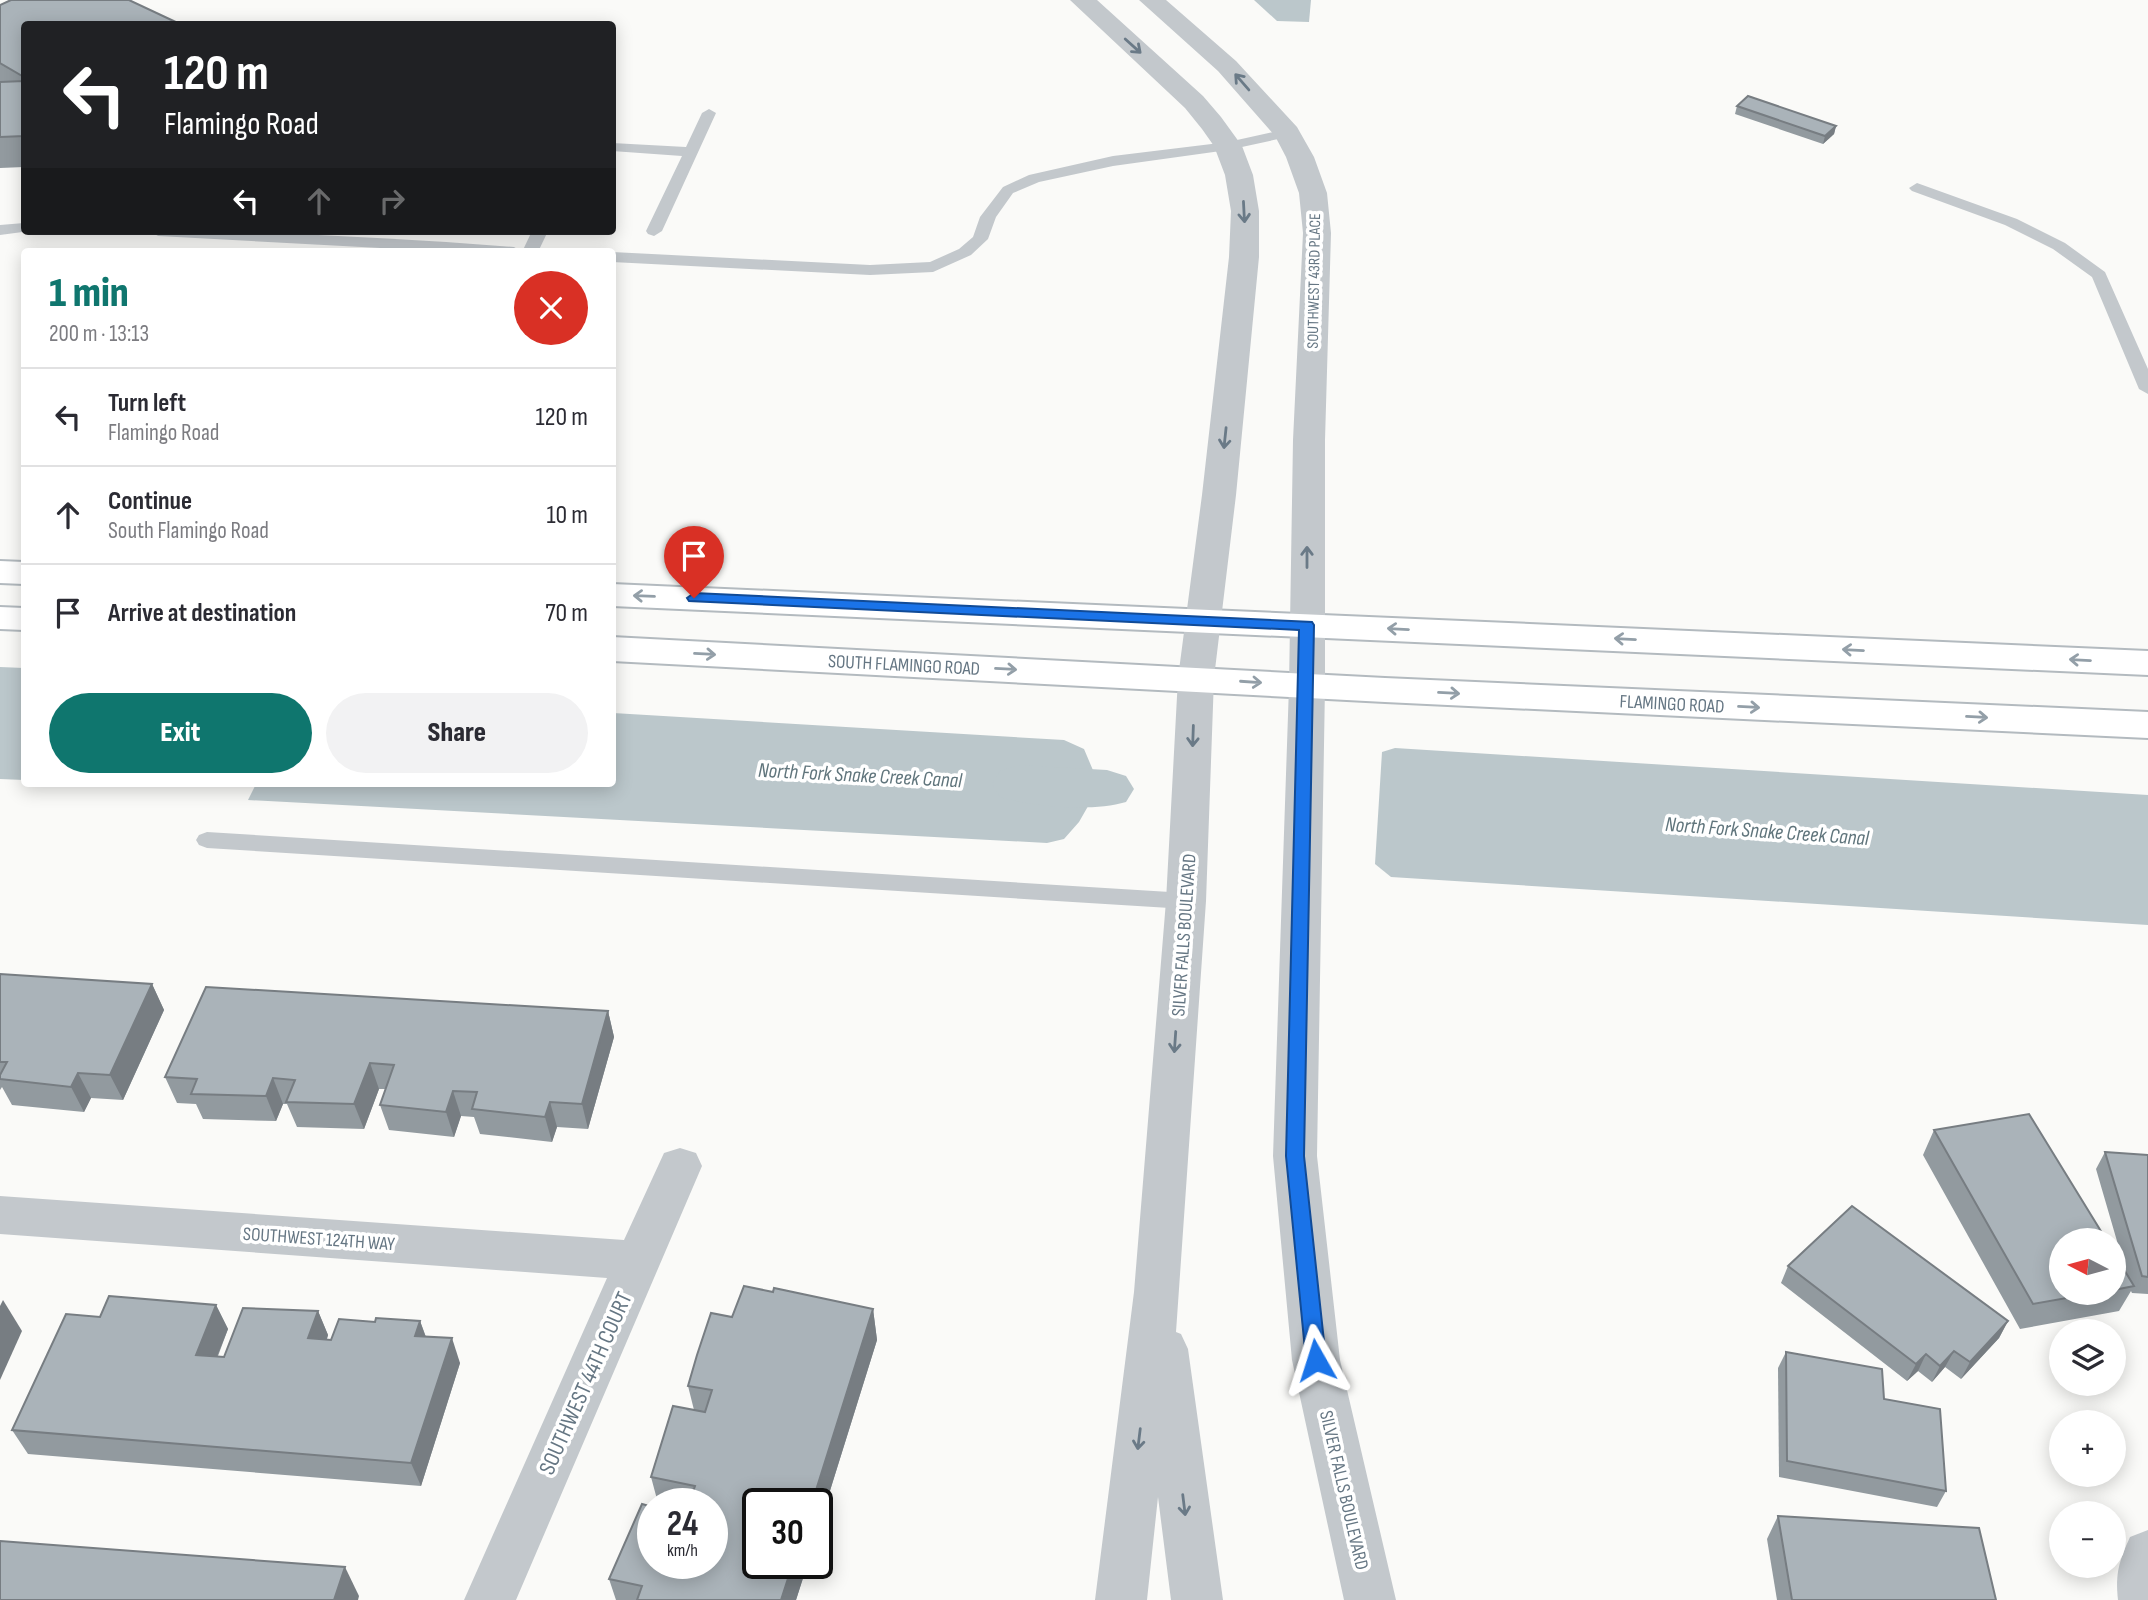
<!DOCTYPE html>
<html lang="en">
<head>
<meta charset="utf-8">
<style>
	:root { --surface:#fff; --page:#f2f2f3; --text:#2b2b33; --muted:#7c7c81; --line:#e1e1e2; --accent:#0f766e }
	body { margin:0; font-family:"Sofia Sans Condensed",sans-serif; background:var(--page); color:var(--text); height:100vh; display:flex; flex-direction:column; font-size:26px; white-space:nowrap }
	* { box-sizing:border-box; margin:0 }
	p { font-size:23px; color:var(--muted) }
	.icon { flex:none; width:38px; height:38px; fill:none; stroke:currentColor; stroke-width:2; stroke-linecap:round; stroke-linejoin:round }
	.map { position:relative; flex:1; overflow:hidden }
	.drawer { position:absolute; left:21px; top:248px; width:595px; height:539px; display:flex; flex-direction:column; background:var(--surface); border-radius:7px; box-shadow:0 4px 18px #0003 }
	.drawer>* { flex:none }
	.guide { position:absolute; left:21px; top:21px; width:595px; height:214px; border-radius:7px; box-shadow:0 4px 18px #0003; background:#202124; color:#fff; overflow:hidden }
	.needle { width:46px; rotate:276deg }
	.tools { position:absolute; left:2049px; top:1228px; display:grid; gap:14px }
	.tools a { display:grid; place-items:center; width:77px; height:77px; border-radius:50%; background:var(--surface); box-shadow:0 4px 18px #0003; font-size:35px }
	.speed { position:absolute; left:637px; top:1488px; display:flex; gap:14px; font-size:35px; font-weight:700; text-align:center }
	.speed>* { display:grid; place-content:center; width:91px; height:91px; border-radius:50%; background:var(--surface); box-shadow:0 4px 18px #0003; line-height:1 }
	.speed small { font-size:18px; font-weight:400 }
	.speed .limit { border:4px solid #111; border-radius:10px; background:#fff; color:#111 }
	.pin { position:absolute; display:grid; place-items:center; width:60px; height:60px; color:#fff; margin:-72px -30px; border-radius:50% 50% 50% 0; rotate:-45deg; box-shadow:0 0 7px #0007 }
	.pin .icon { rotate:45deg }
	.me { position:absolute; width:77px; margin:-38px; rotate:354deg; stroke-linejoin:round; filter:drop-shadow(0 0 5px #0008) }
	.turn { display:flex; align-items:center; gap:24px; height:147px; padding:0 28px; font-size:32px }
	.turn .icon { width:91px; height:91px; stroke-width:2.5 }
	.turn b { display:block; font-size:49px; line-height:60px }
	.lanes { display:flex; align-items:center; height:66px; padding:0 28px; background:#0003; justify-content:center; gap:35px; direction:ltr }
	.lanes .off { opacity:.35 }
	.round { display:grid; place-items:center; flex:none; width:74px; height:74px; border-radius:37px; background:var(--page) }
	.summary { display:flex; align-items:center; justify-content:space-between; height:119px; padding:0 28px }
	h1 { font-size:42px; font-weight:800; line-height:52px; color:var(--accent) }
	.primary-button { display:flex; gap:14px; margin-top:auto; padding:14px 28px }
	.primary-button a { flex:1; height:80px; border-radius:42px; background:var(--accent); color:#fff; font-size:28px; font-weight:800; line-height:80px; text-align:center }
	.primary-button a+a { background:var(--page); color:var(--text) }
	ul { padding:0; list-style:none }
	li { display:flex; align-items:center; gap:21px; height:98px; padding:0 28px; border-top:2px solid var(--line) }
	li div { flex:1 }
	li b { display:block; font-size:26px }
	li em { font-style:normal }
	.map>svg:first-child { display:block }
	.water { fill:#bbc7cb }
	.lines { fill:none; stroke-linecap:round; stroke-linejoin:round }
	.canal { fill:#bbc7cb; fill-rule:evenodd }
	.secondary-casing { stroke:#b3babf; stroke-width:4 }
	.service { fill:#c3c8cc; fill-rule:evenodd }
	.minor { fill:#c3c8cc; fill-rule:evenodd }
	.secondary { fill:#fff; fill-rule:evenodd }
	.wall { fill:#929a9f }
	.shaded-wall { fill:#777d82 }
	.building { fill:#aab3b9; stroke:#777d82; stroke-width:2 }
	.oneway { stroke:#6a7a87 }
	.oneway2 { stroke:#939fa8 }
	.route { fill:#1a73e8; stroke:#114b97; stroke-width:2 }
	.labels { text-anchor:middle; stroke-width:7; stroke-linejoin:round; paint-order:stroke }
	.far-street-label { font-size:16px; fill:#657683; stroke:#fff }
	.street-label { font-size:19px; fill:#657683; stroke:#fff }
	.water-label { font-size:21px; font-style:italic; fill:#60757c; stroke:#fff }
	.near-street-label { font-size:23px; fill:#657683; stroke:#fff }
</style>
</head>
<body>
<div class="map">
<svg width="2148" height="1600" viewBox="0 0 2148 1600">
	<rect width="100%" height="100%" fill="#fafaf8"/>
	<g class="water">
		<polygon points="1254,0 1311,0 1309,22 1277,21"/>
		<polygon points="0,667 24,668 24,780 0,779"/>
		<polygon points="613,713 1064,740 1084,749 1095,775 1091,801 1079,822 1064,839 1047,843 248,800 256,784 612,784"/>
		<polygon points="1395,748 2148,795 2148,925 1391,877 1375,864 1382,752"/>
	</g>
	<g class="lines">
		<path class="canal" d="M 1019,765 L 1107,770 L 1126,776 L 1134,789 L 1126,802 C 1092,812 1034,807 1000,797 L 992,784 L 1000,771 Z"/>
		<g class="secondary-casing">
			<g id="secondary">
				<polygon points="0,561 24,562 24,584 0,583"/>
				<polygon points="612,584 2148,651 2148,675 612,606"/>
				<polygon points="0,607 24,608 24,630 0,629"/>
				<polygon points="612,637 1385,678 2148,712 2148,738 1385,702 612,661"/>
			</g>
		</g>
		<g class="service">
			<polygon points="709,109 716,113 662,231 654,236 648,234 646,231 682,156 612,151 612,143 686,147 702,113"/>
			<polygon points="1287,129 1292,130 1294,133 1292,136 1228,150 1113,166 1039,182 1013,193 996,217 988,239 971,255 933,272 870,275 612,262 612,252 870,265 930,262 959,249 973,237 980,217 1003,187 1029,175 1113,156 1228,142"/>
			<polygon points="1917,183 2017,219 2065,243 2105,272 2148,369 2148,394 2139,389 2092,277 2053,249 2005,225 1912,191 1909,188"/>
			<polygon points="24,223 24,231 30,231 0,235 0,225"/>
			<path d="M 150,231 C 272,231 393,238 514,247 L 522,252 L 455,252 L 158,236 Z"/>
			<polygon points="532,231 548,231 538,252 522,252"/>
			<polygon points="207,832 1186,893 1194,895 1197,901 1194,907 1186,909 207,848 199,845 196,840 199,835"/>
		</g>
		<g class="minor">
			<polygon points="1070,0 1097,0 1203,96 1221,117 1242,146 1253,175 1259,211 1259,257 1236,495 1214,678 1206,901 1176,1332 1181,1334 1188,1349 1223,1600 1171,1600 1158,1497 1147,1600 1095,1600 1134,1292 1166,901 1178,678 1202,495 1229,257 1231,211 1225,175 1214,146 1202,129 1185,108"/>
			<polygon points="1139,0 1166,0 1236,61 1297,127 1314,157 1327,193 1331,233 1325,440 1325,686 1317,1156 1340,1360 1396,1600 1344,1600 1292,1360 1273,1156 1289,686 1293,440 1303,233 1299,193 1286,157 1275,136 1218,71"/>
			<polygon points="680,1148 696,1153 702,1166 516,1600 464,1600 607,1278 0,1234 0,1196 624,1240 664,1153"/>
			<path d="M 2148,1530 L 2148,1600 L 2118,1600 C 2115,1574 2119,1561 2130,1537 Z"/>
		</g>
		<use href="#secondary" class="secondary"/>
	</g>
	<g class="wall">
		<polygon points="0,5 24,24 24,167 0,168"/>
		<polygon points="1737,106 1836,126 1834,134 1823,144 1735,114"/>
		<polygon points="0,974 152,984 164,1010 123,1100 91,1098 84,1112 12,1105 2,1087 0,1090"/>
		<polygon points="608,1011 614,1037 588,1129 557,1127 552,1142 480,1134 474,1117 461,1116 454,1137 389,1130 380,1105 386,1089 379,1089 364,1129 297,1127 287,1104 283,1104 276,1121 203,1119 196,1104 177,1103 165,1077"/>
		<polygon points="1934,1130 2062,1293 2114,1293 2114,1253 2126,1272 2096,1169 2105,1152 2148,1155 2148,1294 2132,1293 2131,1291 2119,1311 2020,1329 1923,1155"/>
		<polygon points="1788,1266 2008,1321 1999,1338 1961,1379 1945,1367 1932,1382 1918,1371 1907,1381 1781,1283"/>
		<polygon points="216,1305 228,1329 218,1356 224,1357 318,1311 328,1335 327,1339 331,1340 375,1322 420,1321 426,1337 460,1363 421,1486 28,1454 12,1430 100,1317"/>
		<polygon points="873,1309 877,1340 796,1600 616,1600 609,1579 653,1563 712,1503 658,1503 651,1477 694,1410 688,1386 732,1317"/>
		<polygon points="1786,1352 1884,1399 1946,1491 1937,1507 1779,1477 1778,1368"/>
		<polygon points="1778,1516 1996,1600 1777,1600 1767,1539"/>
	</g>
	<g class="shaded-wall">
		<polygon points="1836,126 1834,134 1823,144 1825,136"/>
		<polygon points="152,984 164,1010 123,1100 110,1075"/>
		<polygon points="608,1011 614,1037 588,1129 582,1104"/>
		<polygon points="370,1063 379,1089 364,1129 354,1104"/>
		<polygon points="78,1073 91,1098 84,1112 71,1087"/>
		<polygon points="273,1078 283,1104 276,1121 266,1096"/>
		<polygon points="453,1091 461,1116 454,1137 446,1112"/>
		<polygon points="550,1102 557,1127 552,1142 545,1117"/>
		<polygon points="3,1300 22,1331 0,1380 0,1306"/>
		<polygon points="216,1305 228,1329 208,1379 196,1355"/>
		<polygon points="873,1309 877,1340 817,1532 817,1503 812,1503"/>
		<polygon points="318,1311 328,1335 319,1362 308,1338"/>
		<polygon points="420,1321 429,1346 415,1336"/>
		<polygon points="2008,1321 1999,1338 1961,1379 1970,1362"/>
		<polygon points="452,1338 460,1363 421,1486 411,1463"/>
		<polygon points="1954,1351 1945,1367 1932,1382 1940,1366"/>
		<polygon points="1926,1354 1918,1371 1907,1381 1916,1364"/>
		<polygon points="793,1563 808,1563 796,1600 781,1600"/>
		<polygon points="345,1567 359,1596 358,1600 334,1600"/>
	</g>
	<g class="building">
		<polygon points="11,0 129,0 180,24 24,24 24,77 0,63 0,5"/>
		<polygon points="196,22 202,24 190,24"/>
		<polygon points="24,81 24,136 0,137 0,82"/>
		<polygon points="1748,96 1836,126 1825,136 1737,106"/>
		<polygon points="0,974 152,984 110,1075 78,1073 71,1087 0,1079 0,1075 7,1062 0,1062"/>
		<polygon points="206,987 608,1011 582,1104 550,1102 545,1117 472,1109 477,1092 453,1091 446,1112 380,1105 394,1065 370,1063 354,1104 286,1102 295,1080 273,1078 266,1096 191,1094 197,1079 165,1077"/>
		<polygon points="2029,1114 2107,1241 2062,1241 2062,1293 2095,1293 2033,1304 1934,1130"/>
		<polygon points="2105,1152 2148,1155 2148,1277 2142,1276"/>
		<polygon points="1852,1206 2008,1321 1970,1362 1954,1351 1940,1366 1926,1354 1916,1364 1788,1266"/>
		<polygon points="2114,1253 2134,1286 2114,1290"/>
		<polygon points="744,1286 773,1292 774,1288 873,1309 812,1503 758,1503 758,1563 793,1563 781,1600 637,1600 642,1586 609,1579 642,1504 653,1507 653,1563 712,1563 712,1503 689,1503 695,1486 651,1477 673,1406 705,1412 712,1390 688,1386 697,1355 711,1313 732,1317"/>
		<polygon points="109,1296 216,1305 196,1355 224,1357 243,1308 318,1311 308,1338 331,1340 339,1319 375,1322 376,1318 420,1321 415,1336 452,1338 411,1463 12,1430 66,1314 100,1317"/>
		<polygon points="1786,1352 1882,1369 1884,1399 1940,1409 1946,1491 1787,1461"/>
		<polygon points="1778,1516 1979,1528 1996,1600 1792,1600"/>
		<polygon points="0,1541 345,1567 334,1600 0,1600"/>
	</g>
	<defs><path id="oneway-shaft" d="M-6 0H5M1.5-3L5.5 0L1.5 3" fill="none" stroke-width="1.6" stroke-linecap="round" stroke-linejoin="round" transform="scale(1.75)"/></defs>
	<g class="oneway">
		<use href="#oneway-shaft" transform="translate(1133 46) rotate(42)"/>
		<use href="#oneway-shaft" transform="translate(1242 82) rotate(-131)"/>
		<use href="#oneway-shaft" transform="translate(1244 212) rotate(87)"/>
		<use href="#oneway-shaft" transform="translate(1225 438) rotate(96)"/>
		<use href="#oneway-shaft" transform="translate(1307 557) rotate(-90)"/>
		<use href="#oneway-shaft" transform="translate(1193 736) rotate(92)"/>
		<use href="#oneway-shaft" transform="translate(1175 1042) rotate(94)"/>
		<use href="#oneway-shaft" transform="translate(1139 1439) rotate(97)"/>
		<use href="#oneway-shaft" transform="translate(1184 1505) rotate(83)"/>
	</g>
	<g class="oneway2">
		<use href="#oneway-shaft" transform="translate(644 596) rotate(-178)"/>
		<use href="#oneway-shaft" transform="translate(1398 629) rotate(-177)"/>
		<use href="#oneway-shaft" transform="translate(1625 639) rotate(-177)"/>
		<use href="#oneway-shaft" transform="translate(1853 650) rotate(-177)"/>
		<use href="#oneway-shaft" transform="translate(705 654) rotate(3)"/>
		<use href="#oneway-shaft" transform="translate(2080 660) rotate(-177)"/>
		<use href="#oneway-shaft" transform="translate(1006 669) rotate(3)"/>
		<use href="#oneway-shaft" transform="translate(1251 682) rotate(4)"/>
		<use href="#oneway-shaft" transform="translate(1449 693) rotate(3)"/>
		<use href="#oneway-shaft" transform="translate(1749 707) rotate(3)"/>
		<use href="#oneway-shaft" transform="translate(1977 717) rotate(3)"/>
	</g>
	<polygon class="route" points="694,593 1312,622 1314,625 1304,1156 1326,1360 1323,1366 1316,1368 1309,1366 1306,1360 1286,1156 1299,630 689,601 687,598"/>
	<g class="labels">
		<g class="far-street-label">
			<text transform="translate(1313 281) rotate(-89)" y="6">SOUTHWEST 43RD PLACE</text>
		</g>
		<g class="street-label">
			<text transform="translate(904 664) rotate(3)" y="7">SOUTH FLAMINGO ROAD</text>
			<text transform="translate(1672 703) rotate(3)" y="7">FLAMINGO ROAD</text>
			<text transform="translate(1183 935) rotate(-86)" y="7">SILVER FALLS BOULEVARD</text>
			<text transform="translate(319 1238) rotate(4)" y="7">SOUTHWEST 124TH WAY</text>
			<text transform="translate(1345 1490) rotate(77)" y="7">SILVER FALLS BOULEVARD</text>
		</g>
		<g class="water-label">
			<text transform="translate(860 775) rotate(3)" y="7">North Fork Snake Creek Canal</text>
			<text transform="translate(1767 831) rotate(4)" y="7">North Fork Snake Creek Canal</text>
		</g>
		<g class="near-street-label">
			<text transform="translate(585 1383) rotate(-66)" y="8">SOUTHWEST 44TH COURT</text>
		</g>
	</g>
</svg>
<div class="tools">
<a><svg class="needle" viewBox="-14 -14 28 28"><path d="M0-13l5 13h-10z" fill="#e53935"/><path d="M0 13l5-13h-10z" fill="#7c7c81"/></svg></a>
<a><svg class="icon" aria-label="layers" viewBox="0 0 24 24"><path d="M12 4l9 5-9 5-9-5zM3 14l9 5 9-5"/></svg></a>
<a>+</a>
<a>−</a>
</div>
<div class="speed"><div>24<small>km/h</small></div><div class="limit">30</div></div>
<div class="pin" style="left:694px;top:598px;background:#d93025"><svg class="icon" aria-label="arrive" viewBox="0 0 24 24"><path d="M6 21V4h12l-3 4 3 4H6"/></svg></div>
<svg class="me" style="left:1316px;top:1360px" viewBox="-20 -20 40 40"><path d="M0-17L14 15 0 8-14 15z" fill="#1a73e8" stroke="#fff" stroke-width="4"/></svg>
<div class="guide">
<div class="turn"><svg class="icon" aria-label="left" viewBox="0 0 24 24"><path d="M17 20v-9H6M10 6l-5 5 5 5"/></svg><div><b>120 m</b>Flamingo Road</div></div>
<div class="lanes"><svg class="icon" aria-label="left" viewBox="0 0 24 24"><path d="M17 20v-9H6M10 6l-5 5 5 5"/></svg><svg class="icon off" aria-label="ahead" viewBox="0 0 24 24"><path d="M12 20V5M6 11l6-6 6 6"/></svg><svg class="icon off" aria-label="right" viewBox="0 0 24 24"><path d="M7 20v-9h11M14 6l5 5-5 5"/></svg></div>
</div>
<section class="drawer">
<div class="summary"><div><h1>1 min</h1><p>200 m · 13:13</p></div><a class="round" style="background:#d93025;color:#fff"><svg class="icon" aria-label="close" viewBox="0 0 24 24"><path d="M6 6l12 12M18 6L6 18"/></svg></a></div>
<ul>
<li><svg class="icon" aria-label="left" viewBox="0 0 24 24"><path d="M17 20v-9H6M10 6l-5 5 5 5"/></svg><div><b>Turn left</b><p>Flamingo Road</p></div><em>120 m</em></li>
<li><svg class="icon" aria-label="ahead" viewBox="0 0 24 24"><path d="M12 20V5M6 11l6-6 6 6"/></svg><div><b>Continue</b><p>South Flamingo Road</p></div><em>10 m</em></li>
<li><svg class="icon" aria-label="arrive" viewBox="0 0 24 24"><path d="M6 21V4h12l-3 4 3 4H6"/></svg><div><b>Arrive at destination</b></div><em>70 m</em></li>
</ul>
<div class="primary-button"><a>Exit</a><a>Share</a></div>
</section>
</div>
</body>
</html>
